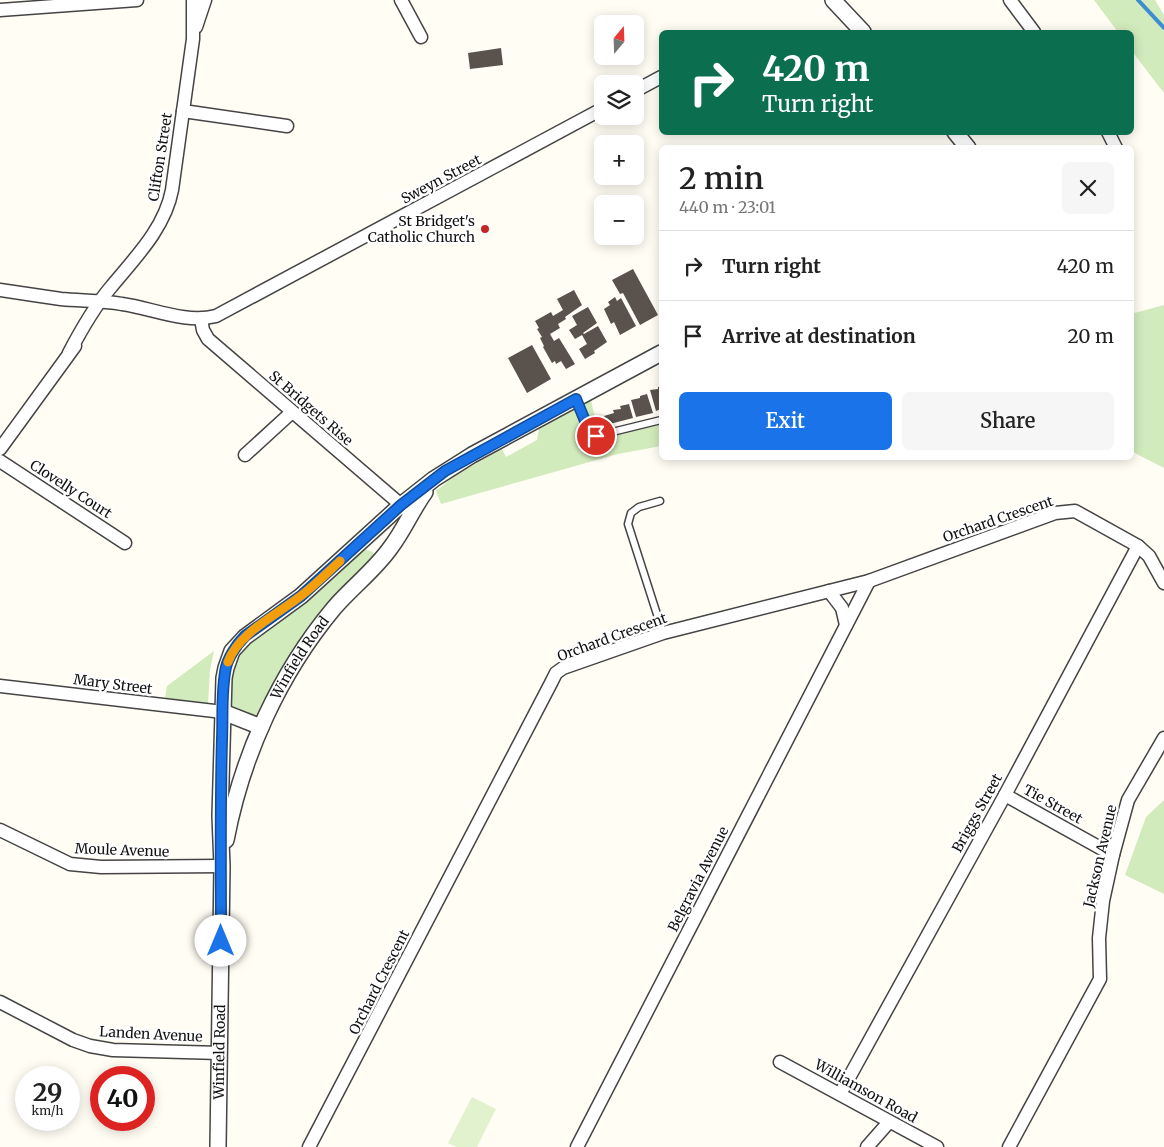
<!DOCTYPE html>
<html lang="en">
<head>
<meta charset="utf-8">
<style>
	:root { --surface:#fff; --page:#f6f6f6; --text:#222; --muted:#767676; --line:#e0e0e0; --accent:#1a73e8 }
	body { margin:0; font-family:Merriweather,serif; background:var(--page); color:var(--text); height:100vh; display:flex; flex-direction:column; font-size:19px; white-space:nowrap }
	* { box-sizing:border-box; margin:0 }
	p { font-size:16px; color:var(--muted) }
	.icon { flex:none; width:28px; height:28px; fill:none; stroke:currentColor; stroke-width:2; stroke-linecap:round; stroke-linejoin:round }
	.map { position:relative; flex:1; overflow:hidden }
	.panel { position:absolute; left:659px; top:145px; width:475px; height:315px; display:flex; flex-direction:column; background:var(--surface); border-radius:8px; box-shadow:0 2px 12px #0003 }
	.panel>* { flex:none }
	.top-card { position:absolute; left:659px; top:30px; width:475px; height:105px; border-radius:8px; box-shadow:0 2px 12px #0003; background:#0b6e4f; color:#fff; overflow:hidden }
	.needle { width:32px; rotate:19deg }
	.controls { position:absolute; left:594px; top:15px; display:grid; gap:10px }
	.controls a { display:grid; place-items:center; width:50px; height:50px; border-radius:8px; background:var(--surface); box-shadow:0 2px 12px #0003; font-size:25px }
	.speed { position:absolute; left:15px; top:1066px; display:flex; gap:10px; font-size:25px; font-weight:700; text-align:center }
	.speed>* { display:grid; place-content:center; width:65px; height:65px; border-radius:50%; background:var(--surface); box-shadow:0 2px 12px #0003; line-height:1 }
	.speed small { font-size:12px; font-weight:400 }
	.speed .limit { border:8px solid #d22; background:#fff; color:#111 }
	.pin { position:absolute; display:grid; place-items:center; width:42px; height:42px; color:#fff; margin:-21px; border:2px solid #fff; border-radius:50%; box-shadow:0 1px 5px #0007 }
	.me { position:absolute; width:55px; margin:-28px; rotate:0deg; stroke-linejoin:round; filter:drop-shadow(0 0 4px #0008) }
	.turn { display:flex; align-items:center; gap:18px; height:105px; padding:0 20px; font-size:22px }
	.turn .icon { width:65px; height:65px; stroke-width:2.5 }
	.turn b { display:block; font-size:35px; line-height:42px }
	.round { display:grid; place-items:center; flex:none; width:52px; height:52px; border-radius:8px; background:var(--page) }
	.headline { display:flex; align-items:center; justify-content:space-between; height:85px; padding:0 20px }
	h1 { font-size:30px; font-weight:600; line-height:38px }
	.button { display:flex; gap:10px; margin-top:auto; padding:10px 20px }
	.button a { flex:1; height:58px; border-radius:8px; background:var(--accent); color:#fff; font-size:20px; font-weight:600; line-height:58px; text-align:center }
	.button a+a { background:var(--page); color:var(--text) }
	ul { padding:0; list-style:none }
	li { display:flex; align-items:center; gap:15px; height:70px; padding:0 20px; border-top:1px solid var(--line) }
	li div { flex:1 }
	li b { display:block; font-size:19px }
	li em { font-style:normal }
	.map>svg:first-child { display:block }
	.green { fill:#d2ebbc }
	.pitch { fill:#e3f2ce }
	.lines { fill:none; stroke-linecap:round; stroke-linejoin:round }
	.stream { stroke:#3e8dd0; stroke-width:4 }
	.building { fill:#5a524c }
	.service-casing { stroke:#444; stroke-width:9 }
	.minor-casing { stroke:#444; stroke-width:15 }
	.tertiary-casing { stroke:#444; stroke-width:18 }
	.service { stroke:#fff; stroke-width:6 }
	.minor { stroke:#fff; stroke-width:12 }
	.tertiary { stroke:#fff; stroke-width:15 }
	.route-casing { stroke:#114b97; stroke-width:12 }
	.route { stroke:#1a73e8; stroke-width:9 }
	.slow { stroke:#f59e0b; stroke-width:9 }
	.poi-dot { fill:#c42725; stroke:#fff; stroke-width:2 }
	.labels { text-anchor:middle; stroke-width:5; stroke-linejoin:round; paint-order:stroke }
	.street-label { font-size:14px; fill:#111; stroke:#fff }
	.poi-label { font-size:14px; fill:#111; stroke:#fff; text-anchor:end }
</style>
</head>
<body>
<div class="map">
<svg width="1164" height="1147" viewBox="0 0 1164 1147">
	<rect width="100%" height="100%" fill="#fffdf4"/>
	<g class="green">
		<polygon points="1094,0 1155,0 1164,15 1164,93 1131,50 1131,32 1118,32"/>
		<polygon points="1164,305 1164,468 1131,451 1131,314"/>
		<polygon points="591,400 598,432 661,416 661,446 618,454 441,504 436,491 457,474 502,449 506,457 537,440 539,428"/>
		<polygon points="362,548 373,552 375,558 259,718 230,707 228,684 238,650"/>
		<polygon points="214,651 210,670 208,703 165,698 167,686"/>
		<polygon points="1164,800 1164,894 1125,875 1146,817"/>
	</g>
	<polygon class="pitch" points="472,1097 496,1109 477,1147 456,1147 448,1143"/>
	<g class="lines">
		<polyline class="stream" points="1138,0 1164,28"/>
	</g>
	<g class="building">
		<polygon points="501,48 503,65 470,69 468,53"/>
		<polygon points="633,269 658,315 640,325 623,293 620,294 612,280"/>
		<polygon points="574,290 582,305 565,317 566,319 558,324 560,328 550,334 554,341 559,338 575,364 566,369 561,361 556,364 555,361 552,363 543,347 544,346 540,338 542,337 537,329 539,328 535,321 551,312 553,316 563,310 557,299"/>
		<polygon points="615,297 617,301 621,298 636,326 620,335 614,322 611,324 604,309 610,305 608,302"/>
		<polygon points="588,307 597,323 583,333 584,334 598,326 607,342 594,351 595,353 585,359 579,349 587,344 582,335 575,339 569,330 577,325 572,316"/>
		<polygon points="532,345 551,379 527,393 508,358"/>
		<polygon points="661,386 661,409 656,411 650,390 658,389 658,387"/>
		<polygon points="647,394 653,413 636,417 631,400 640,398 640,396"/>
		<polygon points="629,404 633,418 606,425 604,416 614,413 613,410 621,409 620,406"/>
	</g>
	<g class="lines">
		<g class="service-casing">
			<g id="service">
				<polyline points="576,399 591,433 596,436 661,420"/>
				<polyline points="660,501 639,507 631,513 628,524 663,633"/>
			</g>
		</g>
		<g class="minor-casing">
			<g id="minor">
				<polyline points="401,0 421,37"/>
				<polyline points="1010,0 1034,32"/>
				<polyline points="0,10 137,0"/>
				<polyline points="196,27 205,0"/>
				<polyline points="635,91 661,77"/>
				<polyline points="183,111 287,126"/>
				<polyline points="1108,132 1116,148"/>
				<path d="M 0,290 C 20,293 41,296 61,299 C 81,301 102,300 122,304 C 152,308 185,324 216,316 L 602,109"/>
				<polyline points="201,319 203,330 208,339 407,510"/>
				<path d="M 69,353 C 81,330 94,307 111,287 C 134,259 165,228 172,190 L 193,39 L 193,0"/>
				<polyline points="0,449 75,346"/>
				<polyline points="245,455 292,412"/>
				<polyline points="0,461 125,543"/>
				<polyline points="829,591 842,608 846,625"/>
				<polyline points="0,686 223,712"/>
				<polyline points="1005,795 1113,855"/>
				<polyline points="0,830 70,864 101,867 222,866"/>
				<polyline points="0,1002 73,1040 90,1046 113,1050 220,1053"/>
				<polyline points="780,1062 937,1147"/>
				<polyline points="840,1094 1005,795 1138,546"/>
				<polyline points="309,1147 551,683 556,673 563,668 663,633 869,581 1055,513 1075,511 1138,546 1149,556 1164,583"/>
				<polyline points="577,1147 869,581"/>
				<polyline points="867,1147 889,1122"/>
				<polyline points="1009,1147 1100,979 1099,938 1103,901 1113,855 1128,800 1164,738"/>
			</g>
		</g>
		<g class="tertiary-casing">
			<g id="tertiary">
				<polyline points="833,0 863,32"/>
				<polyline points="955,132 968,148"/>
				<polyline points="223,712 261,727"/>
				<path id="s1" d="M 226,840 C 242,756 279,674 334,608 C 352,587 375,570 391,547 C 404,530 412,510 425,492"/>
				<path id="s2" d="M 218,1147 L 222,866 L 220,816 L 224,678 L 226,668 L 232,651 L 245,637 L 301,596 L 401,505 L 434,479 L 472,455 L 661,353"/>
			</g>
		</g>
		<use href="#service" class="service"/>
		<use href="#minor" class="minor"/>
		<use href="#tertiary" class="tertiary"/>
	</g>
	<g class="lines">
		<g class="route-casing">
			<path id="route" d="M 221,941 C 221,874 220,807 222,739 C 223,716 221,690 226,667 C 228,658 233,651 238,644 L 245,636 L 301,596 L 401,505 L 445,471 L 576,399 L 590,433 L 596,436"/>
		</g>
		<use href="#route" class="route"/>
		<path class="slow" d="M 228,662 C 238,633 278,614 302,595 C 315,585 327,573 340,561"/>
	</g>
	<circle class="poi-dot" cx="485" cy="229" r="5"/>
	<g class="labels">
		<g class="street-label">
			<text transform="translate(160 157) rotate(-81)" y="5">Clifton Street</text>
			<text transform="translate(441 179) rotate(-28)" y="5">Sweyn Street</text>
			<text transform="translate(311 408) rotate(41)" y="5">St Bridgets Rise</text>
			<text transform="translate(71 489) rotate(33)" y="5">Clovelly Court</text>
			<text transform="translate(998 519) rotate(-19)" y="5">Orchard Crescent</text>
			<text transform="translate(612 637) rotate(-20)" y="5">Orchard Crescent</text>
			<text dy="5" stroke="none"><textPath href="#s1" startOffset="198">Winfield Road</textPath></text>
			<text transform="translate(113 684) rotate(7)" y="5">Mary Street</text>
			<text transform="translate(1053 804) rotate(29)" y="5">Tie Street</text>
			<text transform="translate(977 813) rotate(-61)" y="5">Briggs Street</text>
			<text transform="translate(122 850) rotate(2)" y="5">Moule Avenue</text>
			<text transform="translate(1100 856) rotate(-77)" y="5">Jackson Avenue</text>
			<text transform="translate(698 879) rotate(-63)" y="5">Belgravia Avenue</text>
			<text transform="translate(379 982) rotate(-63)" y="5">Orchard Crescent</text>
			<text transform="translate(151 1034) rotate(3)" y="5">Landen Avenue</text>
			<text dy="5" stroke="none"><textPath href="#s2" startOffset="95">Winfield Road</textPath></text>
			<text transform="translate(866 1091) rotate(29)" y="5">Williamson Road</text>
		</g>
		<g class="poi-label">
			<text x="475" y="226">St Bridget's<tspan x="475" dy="16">Catholic Church</tspan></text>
		</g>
	</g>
</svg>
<div class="controls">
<a><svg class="needle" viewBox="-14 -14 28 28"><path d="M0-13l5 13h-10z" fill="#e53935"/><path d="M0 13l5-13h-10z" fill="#767676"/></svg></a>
<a><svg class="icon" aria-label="layers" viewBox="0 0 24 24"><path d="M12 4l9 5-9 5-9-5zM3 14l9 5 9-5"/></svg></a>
<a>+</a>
<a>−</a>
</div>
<div class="speed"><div>29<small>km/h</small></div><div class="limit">40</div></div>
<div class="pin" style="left:596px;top:436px;background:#d93025"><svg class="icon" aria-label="arrive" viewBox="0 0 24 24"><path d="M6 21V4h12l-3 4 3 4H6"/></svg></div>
<svg class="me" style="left:221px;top:941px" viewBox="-20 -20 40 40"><circle r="19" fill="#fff"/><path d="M0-13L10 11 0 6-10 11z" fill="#1a73e8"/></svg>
<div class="top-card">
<div class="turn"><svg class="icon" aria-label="right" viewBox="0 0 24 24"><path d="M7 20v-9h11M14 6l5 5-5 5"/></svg><div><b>420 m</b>Turn right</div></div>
</div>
<section class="panel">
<div class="headline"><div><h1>2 min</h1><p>440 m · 23:01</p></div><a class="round"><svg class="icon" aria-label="close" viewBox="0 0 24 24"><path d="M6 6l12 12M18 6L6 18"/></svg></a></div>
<ul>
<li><svg class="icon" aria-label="right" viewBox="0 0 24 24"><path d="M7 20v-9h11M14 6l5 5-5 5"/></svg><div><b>Turn right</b></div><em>420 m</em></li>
<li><svg class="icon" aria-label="arrive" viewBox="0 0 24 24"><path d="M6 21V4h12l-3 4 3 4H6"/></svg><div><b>Arrive at destination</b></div><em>20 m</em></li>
</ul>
<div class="button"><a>Exit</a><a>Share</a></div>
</section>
</div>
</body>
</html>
